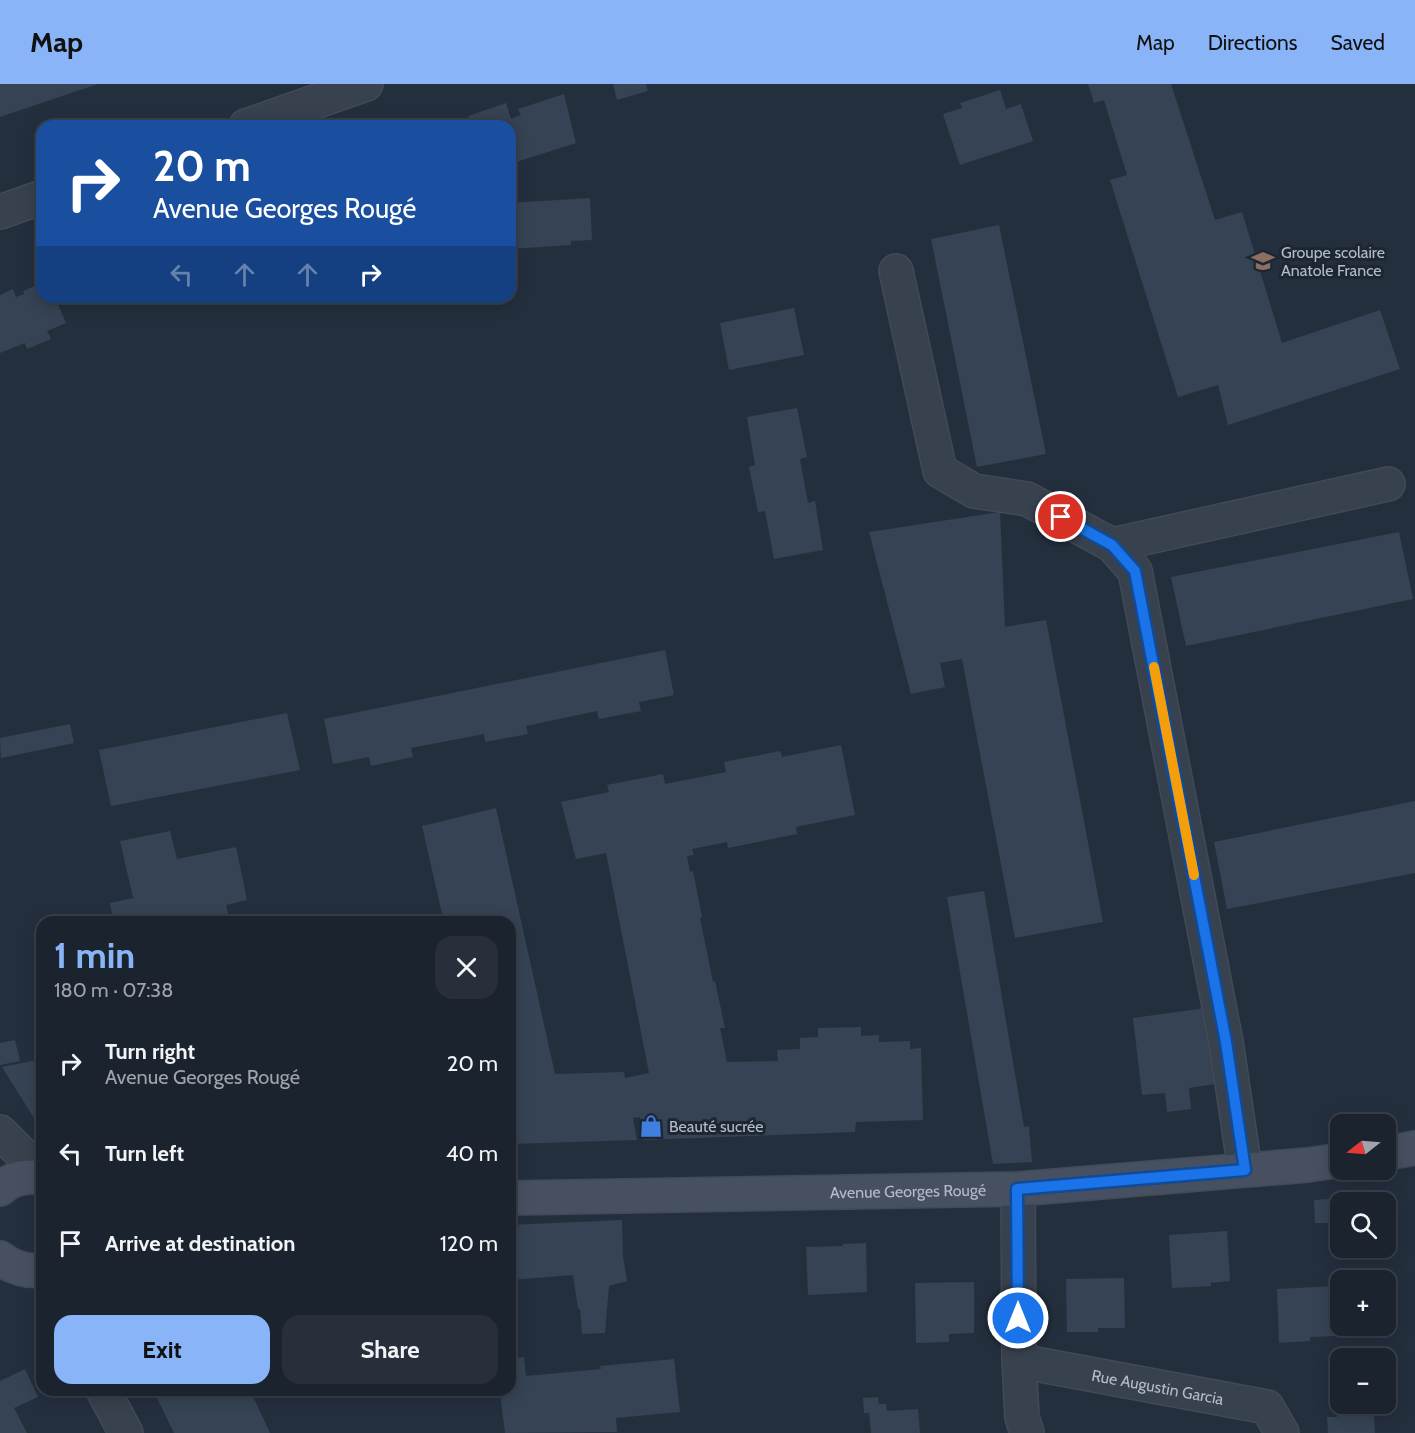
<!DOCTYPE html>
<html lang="en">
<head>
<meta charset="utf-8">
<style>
	:root { --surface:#1b232e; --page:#282f3a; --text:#f1f3f6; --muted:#a0a4aa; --line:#39404a; --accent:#8ab4f8 }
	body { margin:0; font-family:Cabin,sans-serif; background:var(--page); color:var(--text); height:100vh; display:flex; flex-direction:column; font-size:22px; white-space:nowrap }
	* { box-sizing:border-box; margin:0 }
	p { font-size:20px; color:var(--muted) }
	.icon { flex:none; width:33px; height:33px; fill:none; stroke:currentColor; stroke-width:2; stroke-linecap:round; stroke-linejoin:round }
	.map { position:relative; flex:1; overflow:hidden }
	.details { position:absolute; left:36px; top:832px; width:480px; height:480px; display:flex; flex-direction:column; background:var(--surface); border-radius:18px; box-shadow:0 3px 15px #0003,0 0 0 2px var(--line) }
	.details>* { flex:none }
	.hud { position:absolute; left:36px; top:36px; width:480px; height:183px; border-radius:18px; box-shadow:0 3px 15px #0003,0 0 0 2px var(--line); background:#1a4fa0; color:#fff; overflow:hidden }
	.needle { width:39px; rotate:253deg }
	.fabs { position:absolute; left:1330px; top:1030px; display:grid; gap:12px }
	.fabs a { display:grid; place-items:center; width:66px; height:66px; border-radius:12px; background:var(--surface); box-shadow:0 3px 15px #0003,0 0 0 2px var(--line); font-size:30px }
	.pin { position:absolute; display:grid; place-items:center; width:51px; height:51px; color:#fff; margin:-26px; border:3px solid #fff; border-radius:50%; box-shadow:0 2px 6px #0007 }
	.me { position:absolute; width:66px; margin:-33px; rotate:0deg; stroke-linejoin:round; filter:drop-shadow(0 0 4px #0008) }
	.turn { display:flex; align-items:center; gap:21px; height:126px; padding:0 18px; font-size:27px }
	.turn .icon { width:78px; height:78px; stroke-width:2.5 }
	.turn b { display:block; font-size:42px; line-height:51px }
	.lanes { display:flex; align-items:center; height:57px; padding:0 18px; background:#0003; justify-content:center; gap:30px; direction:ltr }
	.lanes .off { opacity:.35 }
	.round { display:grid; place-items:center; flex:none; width:63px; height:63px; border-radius:18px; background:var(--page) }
	.overview { display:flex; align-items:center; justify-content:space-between; height:102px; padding:0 18px }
	h1 { font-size:36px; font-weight:700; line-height:45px; color:var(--accent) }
	.primary-button { display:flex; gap:12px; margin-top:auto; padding:12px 18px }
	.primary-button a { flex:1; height:69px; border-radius:18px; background:var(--accent); color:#111; font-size:24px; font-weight:700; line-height:69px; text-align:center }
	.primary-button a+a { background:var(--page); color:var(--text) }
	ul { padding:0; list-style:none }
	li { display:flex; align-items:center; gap:18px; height:90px; padding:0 18px }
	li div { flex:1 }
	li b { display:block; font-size:22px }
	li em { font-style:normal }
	header { display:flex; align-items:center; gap:36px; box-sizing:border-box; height:84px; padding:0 30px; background:var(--accent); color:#111 }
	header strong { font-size:28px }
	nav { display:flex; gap:33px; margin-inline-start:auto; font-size:21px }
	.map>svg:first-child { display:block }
	.building { fill:#364354 }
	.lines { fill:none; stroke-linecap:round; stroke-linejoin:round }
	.street-casing { stroke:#414a57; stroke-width:36 }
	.secondary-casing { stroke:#414a57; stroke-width:36 }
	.street { stroke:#38414e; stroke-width:33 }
	.secondary { stroke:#465061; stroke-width:33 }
	.route-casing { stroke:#114b97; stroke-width:15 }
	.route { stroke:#1a73e8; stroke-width:10 }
	.slow { stroke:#f59e0b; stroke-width:10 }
	.labels { text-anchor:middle; stroke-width:6; stroke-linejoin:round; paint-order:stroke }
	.poi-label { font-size:16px; fill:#b4bcc9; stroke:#1d2633; text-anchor:start }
	.street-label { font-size:16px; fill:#b4bcc9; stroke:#1d2633 }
</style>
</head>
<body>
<header>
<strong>Map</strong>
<nav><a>Map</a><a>Directions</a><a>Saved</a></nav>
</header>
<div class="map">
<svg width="1415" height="1349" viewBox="0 0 1415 1349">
	<rect width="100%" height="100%" fill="#242f3e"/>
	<g class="building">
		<polygon points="0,0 98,0 0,33"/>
		<polygon points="613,0 646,0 648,7 617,16"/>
		<polygon points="1088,0 1171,0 1215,136 1242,128 1282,259 1380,226 1400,285 1228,341 1218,301 1178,313 1110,96 1127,91 1104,16 1094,19"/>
		<polygon points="1000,6 1006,25 1021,20 1033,57 960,81 943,30 962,24 960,19"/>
		<polygon points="564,10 576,59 510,80 510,42 471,42 468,32 506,19 511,35 521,31 518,25"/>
		<polygon points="590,114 592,156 571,157 571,161 510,165 510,119"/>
		<polygon points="999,141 1046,370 977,383 931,155"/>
		<polygon points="42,199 42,213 55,213 66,239 47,247 51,255 27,265 25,259 0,269 0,211 13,205 16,213 24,210 23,207"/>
		<polygon points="144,213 167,213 148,222"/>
		<polygon points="794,224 804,271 729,286 720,239"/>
		<polygon points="797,324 807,373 800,375 808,419 815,417 823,466 774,475 765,427 758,428 749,383 755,381 747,333"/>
		<polygon points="1000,428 1005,543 1046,536 1103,838 1015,854 962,575 940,579 945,603 911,610 869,448"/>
		<polygon points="1399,448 1413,515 1186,562 1171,493"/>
		<polygon points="665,566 674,611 639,618 641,627 599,635 597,627 526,642 528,650 485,658 484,650 411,664 413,673 371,682 369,673 333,680 324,635"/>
		<polygon points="287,629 300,686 111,722 99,666"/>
		<polygon points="70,640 74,659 1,674 0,654"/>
		<polygon points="841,661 855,731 796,743 797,750 728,764 727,758 692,765 694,771 687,772 690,788 693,787 702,833 700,834 713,898 715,897 725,944 720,944 727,978 778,977 777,966 800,965 800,954 818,953 818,944 861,943 861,952 879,951 879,958 910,957 910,965 921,964 923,1036 856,1038 855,1048 644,1056 640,1033 633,1034 637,1056 510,1060 510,838 444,838 422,742 496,724 555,990 624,988 625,994 649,989 606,769 576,775 561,718 609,708 607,701 663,690 665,700 726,688 724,678 780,667 782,673"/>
		<polygon points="1415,717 1415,789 1227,825 1214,758"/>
		<polygon points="170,747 177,775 236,763 247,816 226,821 230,838 114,838 110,819 133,814 120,757"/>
		<polygon points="984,807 1024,1043 1029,1042 1032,1078 993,1080 947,813"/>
		<polygon points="1206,924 1215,1000 1189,1004 1191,1025 1167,1028 1165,1009 1142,1011 1133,934"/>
		<polygon points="15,956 20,977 0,981 0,959"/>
		<polygon points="42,975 42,1047 2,983"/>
		<polygon points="1330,1115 1338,1139 1315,1139 1314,1116"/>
		<polygon points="622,1136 623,1172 627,1197 609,1202 605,1249 582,1250 580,1225 578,1225 573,1191 510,1196 510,1141"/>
		<polygon points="1227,1147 1230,1197 1211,1199 1211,1202 1172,1204 1169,1151"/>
		<polygon points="866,1159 867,1208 808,1211 806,1163 843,1162 843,1160"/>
		<polygon points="1124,1194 1125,1244 1098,1244 1098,1248 1067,1248 1066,1195"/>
		<polygon points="974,1198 974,1249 949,1250 949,1258 916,1259 915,1199"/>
		<polygon points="1335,1202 1337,1252 1310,1253 1310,1257 1279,1259 1277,1205"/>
		<polygon points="524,1273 526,1292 601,1285 600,1282 674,1275 680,1328 616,1334 617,1348 505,1349 500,1310 488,1311 487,1306 510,1306 510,1275"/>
		<polygon points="25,1285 38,1313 14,1324 27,1349 0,1349 0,1297"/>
		<polygon points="153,1306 250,1306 270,1349 174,1349"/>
		<polygon points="878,1313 879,1320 886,1320 887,1327 918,1325 920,1349 871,1349 869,1329 864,1329 863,1314"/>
		<polygon points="1351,1324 1352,1332 1374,1331 1375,1349 1328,1349 1327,1333 1337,1333 1337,1325"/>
	</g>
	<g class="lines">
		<g class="street-casing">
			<g id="street">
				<polyline points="246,42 366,0"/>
				<polyline points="0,128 42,113"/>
				<polyline points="896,187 940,387 974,407 1027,415 1112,461 1135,487 1226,958 1245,1086"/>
				<polyline points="1112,461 1388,400"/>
				<polyline points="0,1048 42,1090"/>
				<polyline points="1018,1105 1019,1277 1022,1333 1027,1349"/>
				<path id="s1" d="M 1019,1277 L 1267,1323 L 1282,1349"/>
				<polyline points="103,1306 126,1349"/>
			</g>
		</g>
		<g class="secondary-casing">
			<g id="secondary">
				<polyline points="1386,1069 1415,1064"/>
				<path d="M 0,1105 C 12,1094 26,1091 42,1094"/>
				<path id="s2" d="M 510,1114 L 1018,1105 L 1308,1081 L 1341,1076"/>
				<path d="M 0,1174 C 13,1184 26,1188 42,1186"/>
			</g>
		</g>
		<use href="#street" class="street"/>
		<use href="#secondary" class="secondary"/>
	</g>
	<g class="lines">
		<g class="route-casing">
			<polyline id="route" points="1018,1234 1017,1105 1245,1086 1226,958 1135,487 1112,461 1061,433"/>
		</g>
		<use href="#route" class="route"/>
		<polyline class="slow" points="1154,583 1194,791"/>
	</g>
	<defs>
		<g id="school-bare" transform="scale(1.8)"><path d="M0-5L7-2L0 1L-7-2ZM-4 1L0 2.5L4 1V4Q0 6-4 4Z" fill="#8d6e63" stroke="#1d2633" stroke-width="2.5" paint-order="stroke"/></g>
		<g id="shop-bare" transform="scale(1.8)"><path d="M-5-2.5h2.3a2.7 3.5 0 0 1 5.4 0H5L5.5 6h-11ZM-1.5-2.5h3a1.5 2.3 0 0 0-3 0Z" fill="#3f7fe0" stroke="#1d2633" stroke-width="2.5" paint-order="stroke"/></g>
	</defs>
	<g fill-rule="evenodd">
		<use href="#school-bare" x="1263" y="177"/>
		<use href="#shop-bare" x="651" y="1042"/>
	</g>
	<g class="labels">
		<g class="poi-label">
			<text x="1281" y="174">Groupe scolaire<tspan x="1281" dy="18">Anatole France</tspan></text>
			<text x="669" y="1048">Beauté sucrée</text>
		</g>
		<g class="street-label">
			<text dy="6" stroke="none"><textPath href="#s2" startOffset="398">Avenue Georges Rougé</textPath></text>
			<text dy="6" stroke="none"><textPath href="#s1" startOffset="141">Rue Augustin Garcia</textPath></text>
		</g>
	</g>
</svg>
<div class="fabs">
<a><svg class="needle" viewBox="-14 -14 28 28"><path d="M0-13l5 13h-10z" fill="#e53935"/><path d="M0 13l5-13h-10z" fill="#a0a4aa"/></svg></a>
<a><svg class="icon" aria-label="search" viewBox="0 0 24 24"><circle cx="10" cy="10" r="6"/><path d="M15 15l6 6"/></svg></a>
<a>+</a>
<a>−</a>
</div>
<div class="pin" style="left:1061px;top:433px;background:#d93025"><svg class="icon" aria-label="arrive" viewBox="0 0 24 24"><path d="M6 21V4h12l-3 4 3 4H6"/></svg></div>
<svg class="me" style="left:1018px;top:1234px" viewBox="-20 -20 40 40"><circle r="17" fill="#1a73e8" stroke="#fff" stroke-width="3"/><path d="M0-11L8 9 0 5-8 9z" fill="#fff"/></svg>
<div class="hud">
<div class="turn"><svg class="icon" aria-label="right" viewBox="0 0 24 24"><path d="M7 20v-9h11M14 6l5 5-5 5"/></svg><div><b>20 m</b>Avenue Georges Rougé</div></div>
<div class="lanes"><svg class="icon off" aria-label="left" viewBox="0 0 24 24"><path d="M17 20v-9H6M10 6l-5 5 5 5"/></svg><svg class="icon off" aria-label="ahead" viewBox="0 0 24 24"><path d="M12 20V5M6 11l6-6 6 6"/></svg><svg class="icon off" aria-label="ahead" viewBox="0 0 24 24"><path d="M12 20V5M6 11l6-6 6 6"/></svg><svg class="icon" aria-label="right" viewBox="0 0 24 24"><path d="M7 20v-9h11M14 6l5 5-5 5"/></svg></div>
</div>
<section class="details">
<div class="overview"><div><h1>1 min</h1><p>180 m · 07:38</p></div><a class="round"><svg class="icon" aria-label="close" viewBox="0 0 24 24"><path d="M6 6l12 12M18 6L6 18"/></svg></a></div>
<ul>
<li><svg class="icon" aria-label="right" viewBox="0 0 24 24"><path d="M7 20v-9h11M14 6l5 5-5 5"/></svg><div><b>Turn right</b><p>Avenue Georges Rougé</p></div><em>20 m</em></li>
<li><svg class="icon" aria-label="left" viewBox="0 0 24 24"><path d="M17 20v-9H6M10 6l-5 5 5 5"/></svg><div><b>Turn left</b></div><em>40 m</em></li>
<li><svg class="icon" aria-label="arrive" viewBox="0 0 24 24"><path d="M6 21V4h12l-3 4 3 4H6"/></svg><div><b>Arrive at destination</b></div><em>120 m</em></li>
</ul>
<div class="primary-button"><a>Exit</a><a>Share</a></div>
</section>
</div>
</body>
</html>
